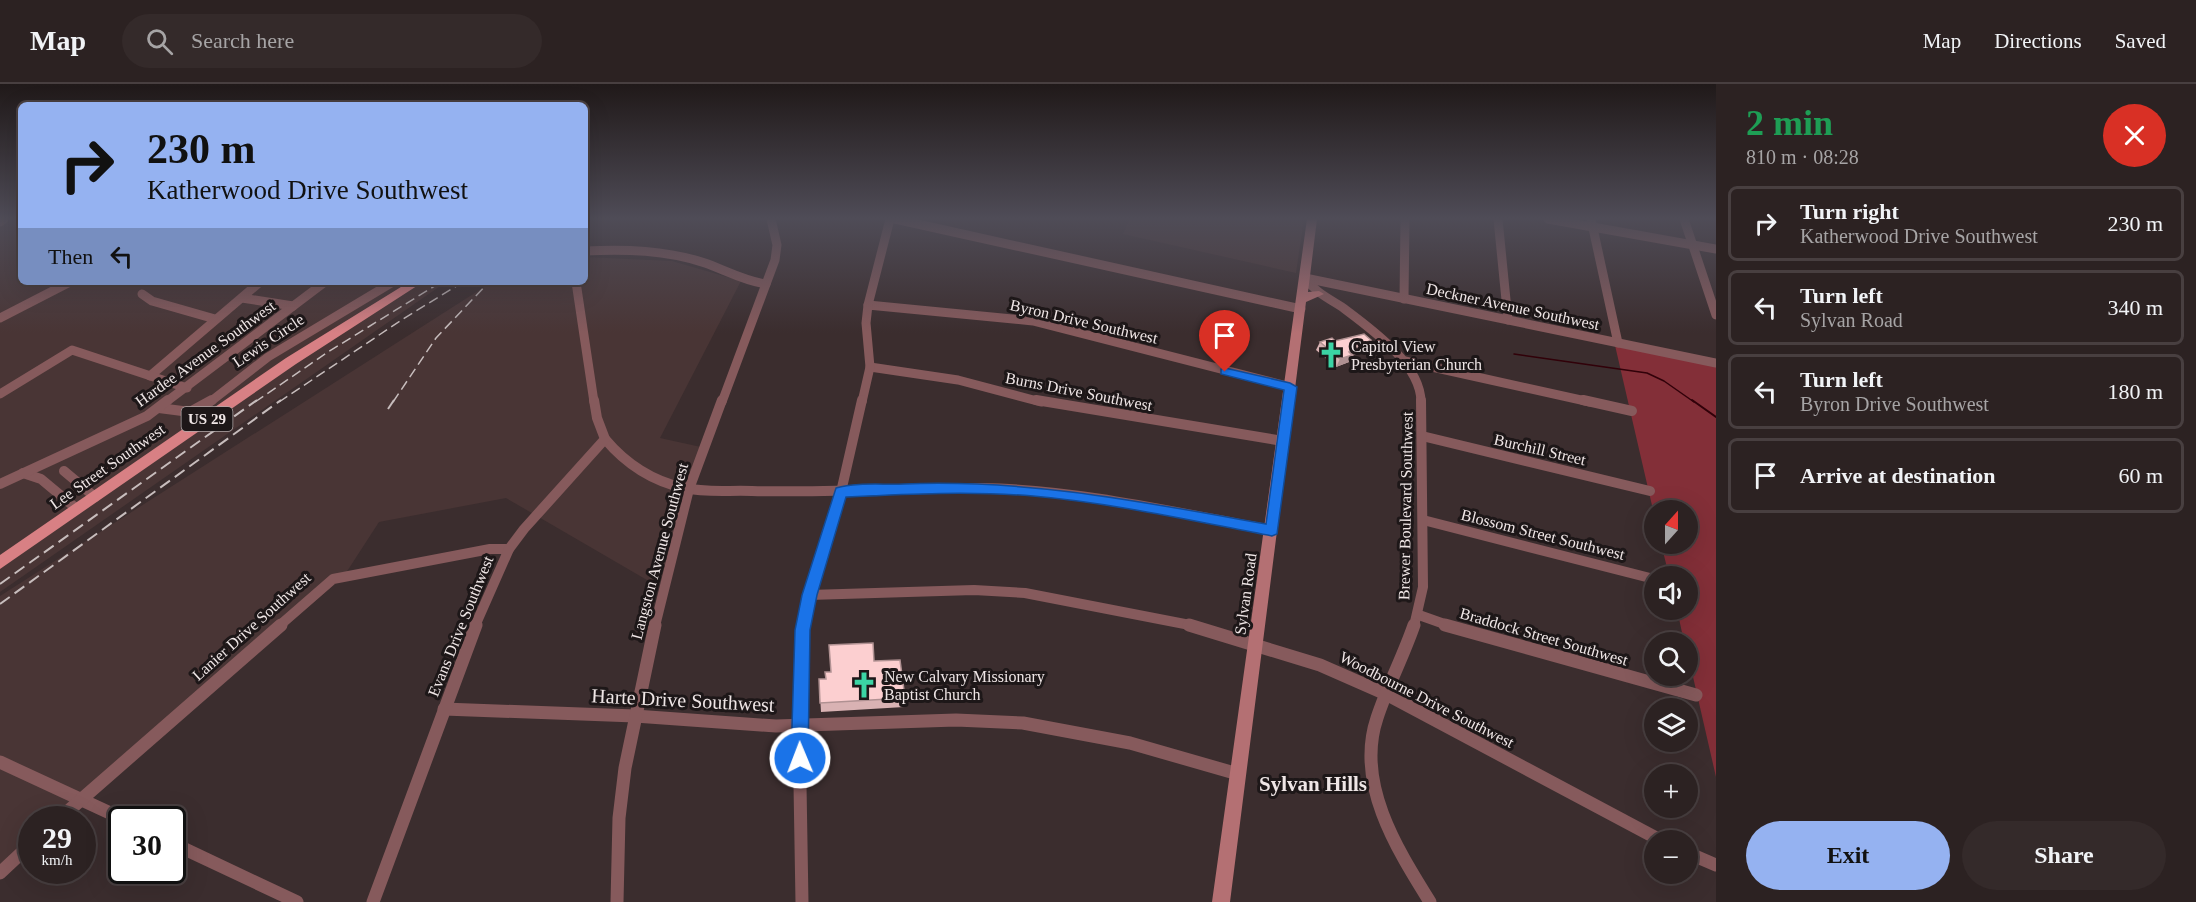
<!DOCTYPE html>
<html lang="en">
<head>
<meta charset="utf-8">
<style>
	:root { --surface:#2c2222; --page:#342a2a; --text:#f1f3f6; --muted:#a6a4a5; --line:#483f40; --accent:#95b2f1 }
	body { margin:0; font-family:Georgia,serif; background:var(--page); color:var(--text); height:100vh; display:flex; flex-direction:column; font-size:22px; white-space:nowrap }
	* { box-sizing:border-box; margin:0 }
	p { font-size:20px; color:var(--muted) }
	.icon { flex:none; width:33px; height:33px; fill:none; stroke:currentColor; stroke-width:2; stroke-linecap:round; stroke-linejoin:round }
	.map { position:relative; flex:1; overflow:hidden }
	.panel { display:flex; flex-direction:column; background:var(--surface); width:480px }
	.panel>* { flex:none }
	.guide { position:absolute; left:18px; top:18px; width:570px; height:183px; border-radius:9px; box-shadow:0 6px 24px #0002,0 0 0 2px var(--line); background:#95b2f1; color:#111; overflow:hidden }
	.needle { width:39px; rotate:21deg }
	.fabs { position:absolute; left:1644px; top:416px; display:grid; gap:12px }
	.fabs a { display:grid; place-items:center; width:54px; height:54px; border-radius:50%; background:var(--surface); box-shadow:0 6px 24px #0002,0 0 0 2px var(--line); font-size:30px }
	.speed { position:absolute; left:18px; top:722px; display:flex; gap:12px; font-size:30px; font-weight:700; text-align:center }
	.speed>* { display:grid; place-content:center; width:78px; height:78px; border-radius:50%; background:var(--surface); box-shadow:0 6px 24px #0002,0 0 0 2px var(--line); line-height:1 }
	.speed small { font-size:15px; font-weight:400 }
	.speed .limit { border:3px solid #111; border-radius:9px; background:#fff; color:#111 }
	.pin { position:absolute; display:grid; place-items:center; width:51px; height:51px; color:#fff; margin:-62px -26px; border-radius:50% 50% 50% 0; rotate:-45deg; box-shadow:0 0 6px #0007 }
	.pin .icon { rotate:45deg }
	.me { position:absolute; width:66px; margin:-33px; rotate:359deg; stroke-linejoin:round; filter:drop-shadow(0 0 4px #0008) }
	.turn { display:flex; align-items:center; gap:21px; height:126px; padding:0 30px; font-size:27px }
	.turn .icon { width:78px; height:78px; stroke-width:2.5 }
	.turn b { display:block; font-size:42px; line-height:51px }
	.then { display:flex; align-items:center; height:57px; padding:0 30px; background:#0003; gap:12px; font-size:22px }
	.round { display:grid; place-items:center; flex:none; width:63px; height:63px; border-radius:32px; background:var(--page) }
	.head { display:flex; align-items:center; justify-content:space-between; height:102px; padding:0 30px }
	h1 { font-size:36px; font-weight:600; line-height:45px; color:#1e9e55 }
	.primary-button { display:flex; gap:12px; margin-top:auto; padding:12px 30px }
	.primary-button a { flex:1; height:69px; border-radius:36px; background:var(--accent); color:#111; font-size:24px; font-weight:600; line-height:69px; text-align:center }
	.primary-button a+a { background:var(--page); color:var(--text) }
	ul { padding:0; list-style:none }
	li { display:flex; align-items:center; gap:18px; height:75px; margin:0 12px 9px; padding:0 18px; border:3px solid var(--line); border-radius:9px }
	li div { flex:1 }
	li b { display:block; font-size:22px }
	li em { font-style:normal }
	header { display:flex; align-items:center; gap:36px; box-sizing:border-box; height:84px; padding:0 30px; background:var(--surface); border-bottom:2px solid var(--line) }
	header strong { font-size:28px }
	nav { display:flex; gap:33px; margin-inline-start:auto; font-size:21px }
	.search { width:420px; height:54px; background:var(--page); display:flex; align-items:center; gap:15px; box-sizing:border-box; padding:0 21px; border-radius:33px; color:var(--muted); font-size:22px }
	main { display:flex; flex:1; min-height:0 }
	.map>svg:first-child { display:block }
	.built { fill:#493535 }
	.green { fill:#832f38 }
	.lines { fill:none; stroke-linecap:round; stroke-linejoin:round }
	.stream-far1 { stroke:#310109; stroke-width:1.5 }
	.stream { stroke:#310109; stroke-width:2 }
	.street-far2 { stroke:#865a5c; stroke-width:9 }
	.street-far1 { stroke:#865a5c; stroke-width:10 }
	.street { stroke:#865a5c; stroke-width:13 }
	.secondary { fill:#b47073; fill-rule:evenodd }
	.primary { fill:#d88084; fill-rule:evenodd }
	.rail-far1 { stroke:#c7bdbd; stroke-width:1.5; stroke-dasharray:10 5; stroke-linecap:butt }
	.rail { stroke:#c7bdbd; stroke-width:2; stroke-dasharray:12 6; stroke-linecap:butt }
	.wall { fill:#d9b2b3 }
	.shaded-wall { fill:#b09192 }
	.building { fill:#fccfd0; stroke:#b09192; stroke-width:1.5 }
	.route { fill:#1a73e8; stroke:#114b97; stroke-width:1.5 }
	.labels { text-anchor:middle; stroke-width:6; stroke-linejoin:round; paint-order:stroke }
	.shield { fill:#1d1718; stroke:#b0a8a8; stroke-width:1.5 }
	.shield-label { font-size:15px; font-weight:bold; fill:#efe6e6 }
	.street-label { font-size:16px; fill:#efe6e6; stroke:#1d1718 }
	.poi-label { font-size:16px; fill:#efe6e6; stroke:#1d1718; text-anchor:start }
	.near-street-label { font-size:20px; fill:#efe6e6; stroke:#1d1718 }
	.near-neighbourhood-label { font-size:21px; font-weight:bold; fill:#efe6e6; stroke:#1d1718 }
</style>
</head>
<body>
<header>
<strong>Map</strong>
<div class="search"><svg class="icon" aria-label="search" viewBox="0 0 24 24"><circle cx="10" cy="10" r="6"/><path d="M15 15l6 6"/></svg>Search here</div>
<nav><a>Map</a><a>Directions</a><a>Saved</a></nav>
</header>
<main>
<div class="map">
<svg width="1716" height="818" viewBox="0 0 1716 818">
	<rect width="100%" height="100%" fill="#3b2d2e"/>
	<g class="built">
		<polygon points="0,135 21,135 21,198 446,198 0,508"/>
		<polygon points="1130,135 1304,135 1296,189 1123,150"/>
		<polygon points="585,173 672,177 741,197 660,354 701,363 659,503 506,414 379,438 344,492 65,735 32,735 31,764 0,792 0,512 492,198 585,198"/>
	</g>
	<polygon class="green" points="1614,257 1716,279 1716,693 1688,571 1688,558 1684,558 1677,525 1688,525 1688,492 1669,492 1661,459 1688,459 1688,426 1654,426 1654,430"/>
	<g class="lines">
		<polyline class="stream-far1" points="1514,270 1647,289 1664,297 1694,318"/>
		<polyline class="stream" points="1692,316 1716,333"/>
		<g class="street-far2">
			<polyline points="895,135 1301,225"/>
			<polyline points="1498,135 1508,236"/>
			<polyline points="1548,135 1716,165"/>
			<polyline points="1591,135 1618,259"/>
			<polyline points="1684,135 1716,231"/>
			<polyline points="0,138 4,135"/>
			<path d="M 585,167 C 625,165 666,166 705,179 C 725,186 744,197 766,200"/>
			<path d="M 1305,194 C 1315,208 1328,214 1342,223 C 1370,244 1421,280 1421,318"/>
			<polyline points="1305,194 1716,279"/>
			<polyline points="576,198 594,318"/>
			<polyline points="142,210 152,217 215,235"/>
			<polyline points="242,214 293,222"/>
			<polyline points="1404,215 1405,135"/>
			<polyline points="868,221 1033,237 1291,303"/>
			<polyline points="0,234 70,198"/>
			<polyline points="1405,277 1590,318"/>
			<polyline points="870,283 958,296 1041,318"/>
			<polyline points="150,292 260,198"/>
			<polyline points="0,310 72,266 187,304"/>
			<polyline points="166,318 325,198"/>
			<polyline points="210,318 268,273 393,198"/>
			<polyline points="722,318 775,176 777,161 771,135"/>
			<polyline points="862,318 870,283 866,239 868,221 890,135"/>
		</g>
		<g class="street-far1">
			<polyline points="1036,316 1283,357"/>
			<polyline points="1583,316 1632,327"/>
			<polyline points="159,324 190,328 212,316"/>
			<polyline points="1422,352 1650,407"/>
			<path d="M 605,355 C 626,380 652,397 684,404 C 707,409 730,406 752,407 C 830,409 907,403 984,404 C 1081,406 1177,429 1272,446"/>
			<polyline points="64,387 95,413"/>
			<polyline points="23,389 41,395 77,425"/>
			<polyline points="0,400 147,332 168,316"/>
			<polyline points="1423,436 1654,495"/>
			<polyline points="809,511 974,506 1025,509 1195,542"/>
			<polyline points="1419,531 1450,542"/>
			<polyline points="279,542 333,495 490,465 509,465"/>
			<polyline points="475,542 509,465 524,445 605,355 597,334 594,316"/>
			<polyline points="655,542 689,405 722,316"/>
			<polyline points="803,542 809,511 841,408 862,316"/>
			<polyline points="1414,542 1423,503 1421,316"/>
		</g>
		<g class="street">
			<polyline points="1189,541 1320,581 1386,610 1660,756"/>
			<path d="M 1414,541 C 1403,573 1387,603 1377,634 C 1355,699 1397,765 1430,818"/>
			<polyline points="1445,541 1696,611"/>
			<polyline points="444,625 635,632 776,642 956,636 1023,639 1130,659 1238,690"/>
			<polyline points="0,678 123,735"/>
			<polyline points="59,735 281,541"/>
			<polyline points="172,759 297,818"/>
			<polyline points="1688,769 1716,781"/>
			<polyline points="0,789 32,759"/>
			<polyline points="373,818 476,541"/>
			<polyline points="617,818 619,734 625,684 655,541"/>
			<polyline points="802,818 799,642 803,541"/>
		</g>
		<polygon class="secondary" points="1307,135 1317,135 1308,208 1319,207 1324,210 1306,218 1230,818 1212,818"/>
		<polygon class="primary" points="409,198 423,198 296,280 0,485 0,471 286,274"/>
		<g class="rail-far1">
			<polyline points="255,318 328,268 441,198"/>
			<polyline points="279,318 403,235 463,198"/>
			<polyline points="393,318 436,254 489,198"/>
		</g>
		<g class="rail">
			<polyline points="388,325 394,316"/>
			<polyline points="0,500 257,316"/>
			<polyline points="0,520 281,316"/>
		</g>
	</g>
	<g class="wall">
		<polygon points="1371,256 1368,264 1352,272 1349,278 1336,283 1316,266 1320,258 1335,257"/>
		<polygon points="874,577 905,614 904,623 821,628 819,595 826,595 830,588"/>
	</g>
	<polygon class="shaded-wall" points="1371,256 1368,264 1352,272 1349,278 1336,283 1340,275 1349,268"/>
	<g class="building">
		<polygon points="1364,250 1371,256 1349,268 1352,271 1340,275 1320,258 1332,254 1335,257"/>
		<polygon points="873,559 874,577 900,576 905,614 820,619 819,595 826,595 825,588 831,588 829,561"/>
	</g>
	<linearGradient id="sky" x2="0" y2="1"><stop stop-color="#201919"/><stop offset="0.54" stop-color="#4f4c57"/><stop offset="1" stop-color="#4f4c57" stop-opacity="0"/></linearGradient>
	<rect width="1716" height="249" fill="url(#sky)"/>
	<path class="route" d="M 1225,284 L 1290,299 L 1297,303 L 1277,450 L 1272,452 C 1193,437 1113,419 1033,412 C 971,407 909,410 846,413 L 817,511 L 810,546 L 808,674 L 806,680 L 800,682 L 794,680 L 791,674 L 795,546 L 802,511 L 836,404 C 857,398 883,401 904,400 C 1030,395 1143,418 1266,440 L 1284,306 L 1221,290 L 1221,285 Z"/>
	<defs>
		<g id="church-bare" transform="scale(2.07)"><path d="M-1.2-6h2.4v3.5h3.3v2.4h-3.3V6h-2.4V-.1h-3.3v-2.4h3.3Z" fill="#3bd4a4" stroke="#1d1718" stroke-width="2.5" paint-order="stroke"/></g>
	</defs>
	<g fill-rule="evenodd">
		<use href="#church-bare" x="1331" y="271"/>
		<use href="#church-bare" x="864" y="601"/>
	</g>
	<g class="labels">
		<rect class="shield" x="181.5" y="323" width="51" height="24" rx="4.5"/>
		<g class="shield-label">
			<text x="207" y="340">US 29</text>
		</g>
		<g class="street-label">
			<text transform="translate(1513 222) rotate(12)" y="6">Deckner Avenue Southwest</text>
			<text transform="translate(1084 237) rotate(13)" y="6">Byron Drive Southwest</text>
			<text transform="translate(268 256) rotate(-34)" y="6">Lewis Circle</text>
			<text transform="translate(205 269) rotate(-36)" y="6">Hardee Avenue Southwest</text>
			<text transform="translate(1079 307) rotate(11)" y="6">Burns Drive Southwest</text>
			<text transform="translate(1540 365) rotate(13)" y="6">Burchill Street</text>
			<text transform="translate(107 382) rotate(-35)" y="6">Lee Street Southwest</text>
			<text transform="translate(1405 422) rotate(-89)" y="6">Brewer Boulevard Southwest</text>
			<text transform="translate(1543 450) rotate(14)" y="6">Blossom Street Southwest</text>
			<text transform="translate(659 467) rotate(-75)" y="6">Langston Avenue Southwest</text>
			<text transform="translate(1245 510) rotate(-82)" y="6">Sylvan Road</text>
			<text transform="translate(251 542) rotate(-42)" y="6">Lanier Drive Southwest</text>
			<text transform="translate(460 542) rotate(-68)" y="6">Evans Drive Southwest</text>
			<text transform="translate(1544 552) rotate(16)" y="6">Braddock Street Southwest</text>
			<text transform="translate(1427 615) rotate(27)" y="6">Woodbourne Drive Southwest</text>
		</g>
		<g class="poi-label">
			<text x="1351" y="268">Capitol View<tspan x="1351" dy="18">Presbyterian Church</tspan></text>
			<text x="884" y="598">New Calvary Missionary<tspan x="884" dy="18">Baptist Church</tspan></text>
		</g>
		<g class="near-street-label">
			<text transform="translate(683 616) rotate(3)" y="7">Harte Drive Southwest</text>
		</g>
		<g class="near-neighbourhood-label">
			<text x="1313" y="707">Sylvan Hills</text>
		</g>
	</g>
</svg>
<div class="fabs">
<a><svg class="needle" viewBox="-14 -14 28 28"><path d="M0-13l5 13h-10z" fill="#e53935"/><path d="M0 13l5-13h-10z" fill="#a6a4a5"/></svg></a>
<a><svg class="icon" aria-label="sound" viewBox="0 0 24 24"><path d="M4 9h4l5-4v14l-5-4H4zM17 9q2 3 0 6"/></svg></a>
<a><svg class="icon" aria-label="search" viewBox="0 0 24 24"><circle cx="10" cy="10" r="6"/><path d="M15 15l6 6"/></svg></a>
<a><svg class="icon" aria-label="layers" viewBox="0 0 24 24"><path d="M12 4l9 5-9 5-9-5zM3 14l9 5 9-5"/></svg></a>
<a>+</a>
<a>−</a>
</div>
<div class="speed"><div>29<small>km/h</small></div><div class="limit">30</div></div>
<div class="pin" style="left:1225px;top:288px;background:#d93025"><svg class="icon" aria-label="arrive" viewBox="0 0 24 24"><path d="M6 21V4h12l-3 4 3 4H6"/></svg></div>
<svg class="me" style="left:800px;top:674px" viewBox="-20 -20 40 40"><circle r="17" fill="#1a73e8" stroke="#fff" stroke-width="3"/><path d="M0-11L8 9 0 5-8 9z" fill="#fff"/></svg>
<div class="guide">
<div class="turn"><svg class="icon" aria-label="right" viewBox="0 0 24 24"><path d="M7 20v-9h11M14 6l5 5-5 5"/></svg><div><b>230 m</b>Katherwood Drive Southwest</div></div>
<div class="then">Then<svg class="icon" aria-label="left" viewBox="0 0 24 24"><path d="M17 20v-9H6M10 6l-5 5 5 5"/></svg></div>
</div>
</div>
<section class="panel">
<div class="head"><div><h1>2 min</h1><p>810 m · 08:28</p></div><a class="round" style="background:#d93025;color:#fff"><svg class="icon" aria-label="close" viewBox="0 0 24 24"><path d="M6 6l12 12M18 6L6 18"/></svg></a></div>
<ul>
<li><svg class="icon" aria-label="right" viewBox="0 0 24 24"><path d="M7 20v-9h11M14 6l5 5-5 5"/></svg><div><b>Turn right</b><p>Katherwood Drive Southwest</p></div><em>230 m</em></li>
<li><svg class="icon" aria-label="left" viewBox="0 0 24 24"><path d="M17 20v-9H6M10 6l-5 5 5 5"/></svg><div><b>Turn left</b><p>Sylvan Road</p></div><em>340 m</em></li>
<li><svg class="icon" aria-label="left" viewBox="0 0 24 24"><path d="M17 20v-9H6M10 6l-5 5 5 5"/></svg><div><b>Turn left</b><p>Byron Drive Southwest</p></div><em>180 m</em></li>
<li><svg class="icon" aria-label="arrive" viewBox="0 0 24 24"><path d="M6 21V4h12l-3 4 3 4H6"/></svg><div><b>Arrive at destination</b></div><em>60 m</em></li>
</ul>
<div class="primary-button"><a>Exit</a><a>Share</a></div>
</section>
</main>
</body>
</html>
